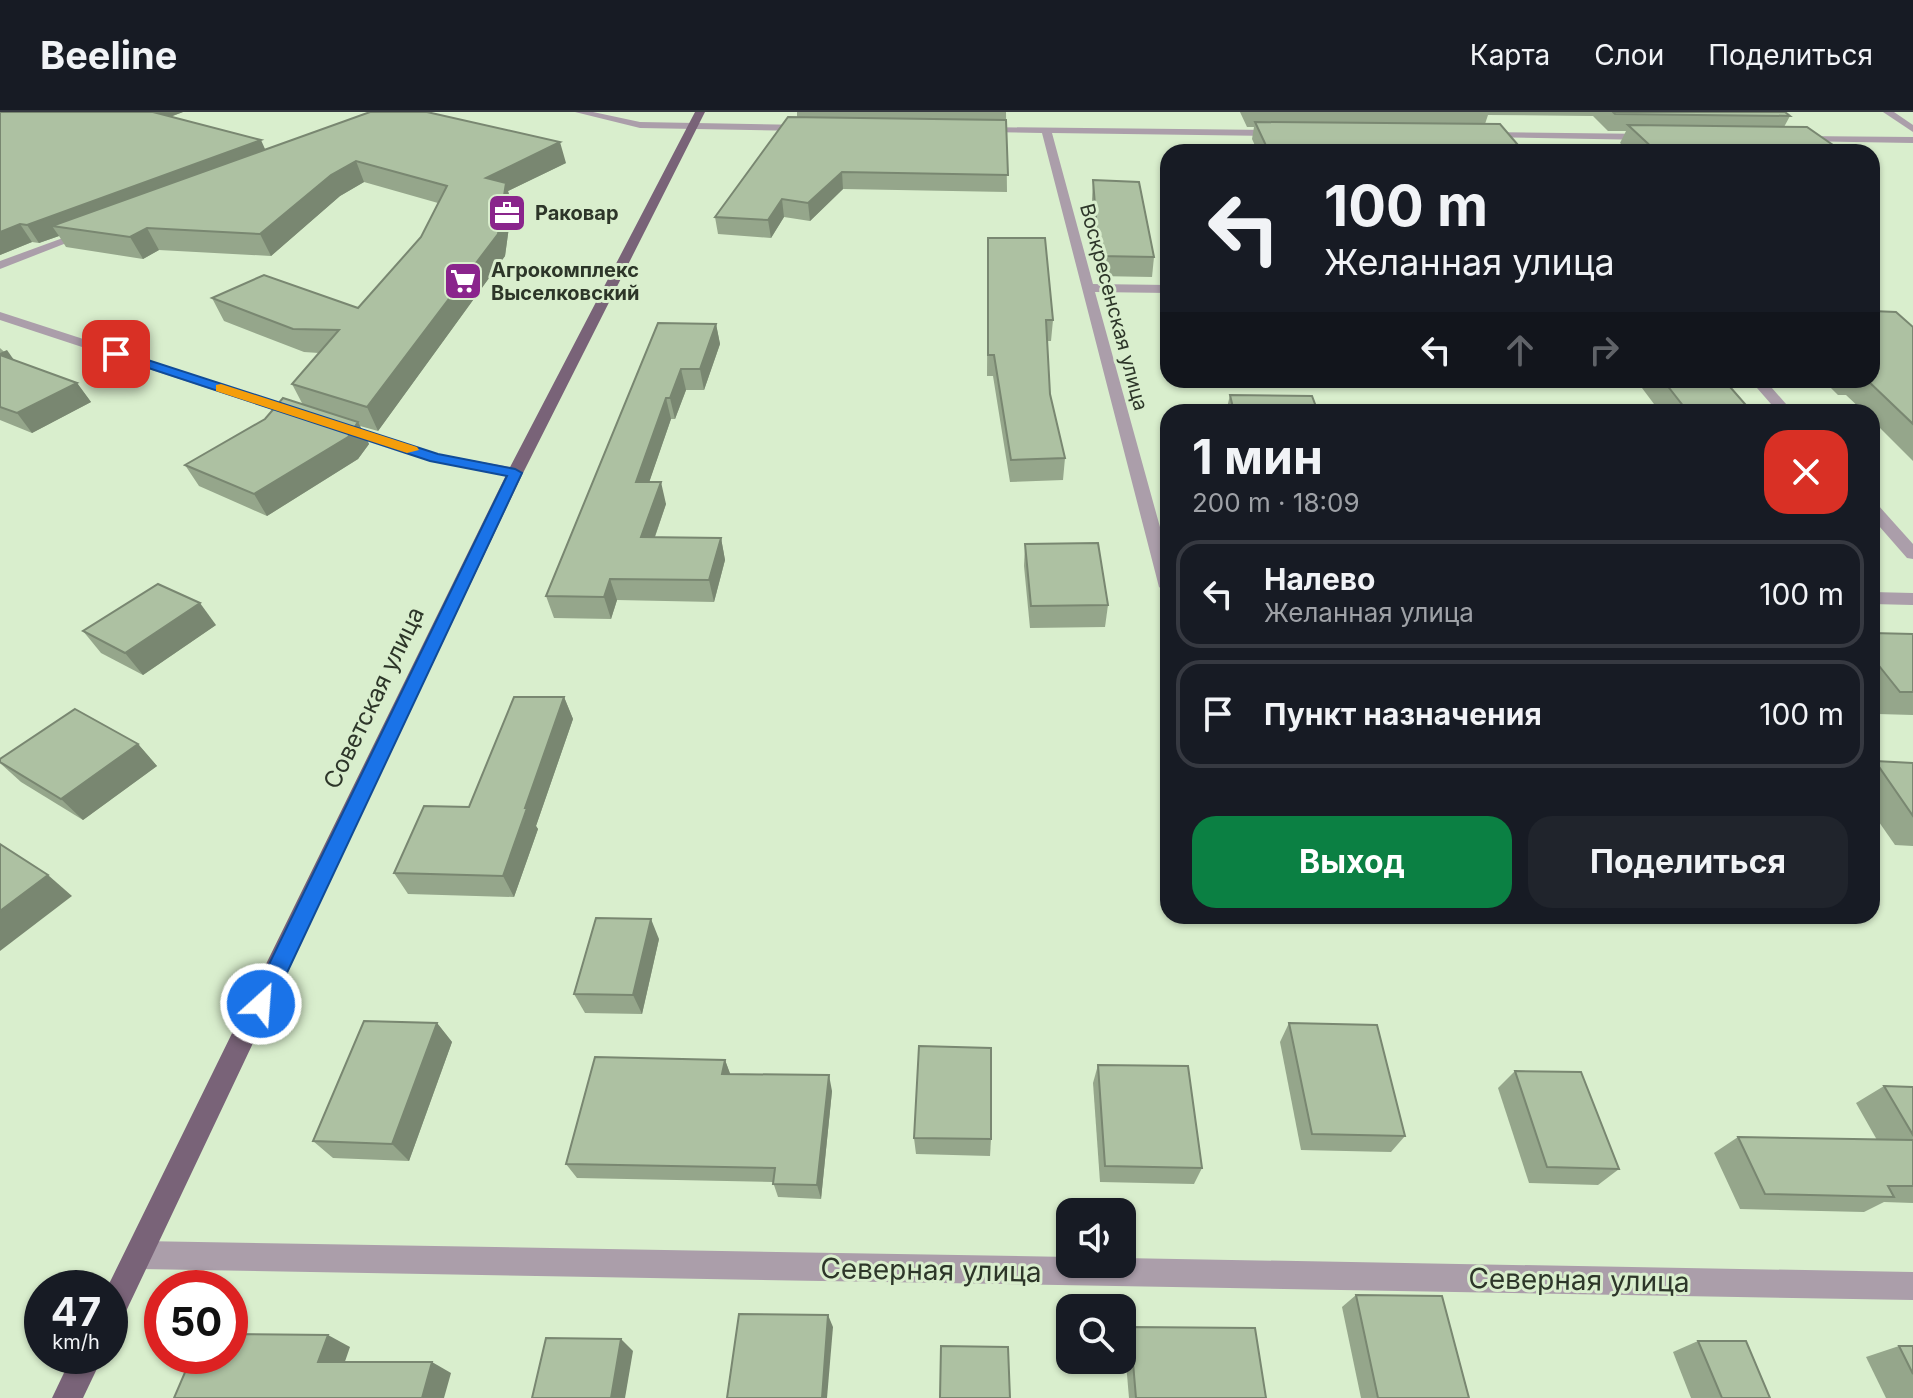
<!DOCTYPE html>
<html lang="ru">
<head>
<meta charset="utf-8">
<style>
	:root { --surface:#171b24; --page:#20242c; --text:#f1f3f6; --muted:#9ea1a6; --line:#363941; --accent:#0b8043 }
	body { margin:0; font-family:Inter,sans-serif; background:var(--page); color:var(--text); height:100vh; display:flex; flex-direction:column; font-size:30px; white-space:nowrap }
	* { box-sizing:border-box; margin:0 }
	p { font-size:26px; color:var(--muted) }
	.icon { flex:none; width:44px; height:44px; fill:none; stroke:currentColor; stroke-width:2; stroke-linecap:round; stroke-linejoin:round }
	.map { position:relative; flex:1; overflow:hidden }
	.sheet { position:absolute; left:1160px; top:292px; width:720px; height:520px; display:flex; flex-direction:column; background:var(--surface); border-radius:24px; box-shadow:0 2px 6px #0004 }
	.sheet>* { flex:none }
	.top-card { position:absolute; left:1160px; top:32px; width:720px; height:244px; border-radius:24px; box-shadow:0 2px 6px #0004; background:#171b24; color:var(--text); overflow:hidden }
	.buttons { position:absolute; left:1056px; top:1086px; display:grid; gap:16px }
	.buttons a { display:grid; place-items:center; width:80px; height:80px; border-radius:16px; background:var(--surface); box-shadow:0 2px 6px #0004; font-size:40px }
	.speed { position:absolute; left:24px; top:1158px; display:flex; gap:16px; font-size:40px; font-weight:700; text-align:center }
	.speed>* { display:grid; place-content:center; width:104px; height:104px; border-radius:50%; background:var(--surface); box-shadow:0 2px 6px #0004; line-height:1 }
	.speed small { font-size:20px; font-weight:400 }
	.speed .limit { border:12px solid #d22; background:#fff; color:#111 }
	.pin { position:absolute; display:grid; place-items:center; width:68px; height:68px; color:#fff; margin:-34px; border-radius:16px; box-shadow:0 4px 12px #0006 }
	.me { position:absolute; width:88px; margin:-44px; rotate:26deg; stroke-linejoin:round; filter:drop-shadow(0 0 6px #0008) }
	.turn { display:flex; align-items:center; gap:28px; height:168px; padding:0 32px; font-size:36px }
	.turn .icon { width:104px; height:104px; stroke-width:2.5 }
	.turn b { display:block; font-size:56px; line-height:68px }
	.lanes { display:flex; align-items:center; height:76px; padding:0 32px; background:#0003; justify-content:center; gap:40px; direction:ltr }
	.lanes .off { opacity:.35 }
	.round { display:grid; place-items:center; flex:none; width:84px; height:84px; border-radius:24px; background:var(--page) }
	.head { display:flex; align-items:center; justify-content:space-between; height:136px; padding:0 32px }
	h1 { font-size:48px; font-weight:700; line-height:60px }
	.cta { display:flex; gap:16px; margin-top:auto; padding:16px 32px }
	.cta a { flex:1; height:92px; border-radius:24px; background:var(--accent); color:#fff; font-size:32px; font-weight:700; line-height:92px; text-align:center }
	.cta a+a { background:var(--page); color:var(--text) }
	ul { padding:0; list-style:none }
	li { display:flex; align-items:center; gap:24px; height:108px; margin:0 16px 12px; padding:0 16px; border:4px solid var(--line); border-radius:24px }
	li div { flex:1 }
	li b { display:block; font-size:30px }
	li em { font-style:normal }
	header { display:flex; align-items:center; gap:48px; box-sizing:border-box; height:112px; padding:0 40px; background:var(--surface); border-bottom:2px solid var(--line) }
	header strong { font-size:38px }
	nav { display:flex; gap:44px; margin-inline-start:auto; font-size:28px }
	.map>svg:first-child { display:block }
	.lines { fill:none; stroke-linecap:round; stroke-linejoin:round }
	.minor { fill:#ab9eaa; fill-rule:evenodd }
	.major { fill:#796378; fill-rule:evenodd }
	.wall { fill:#95a68b }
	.shaded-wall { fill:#798771 }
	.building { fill:#adc1a2; stroke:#798771; stroke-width:2 }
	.route { fill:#1a73e8; stroke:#114b97; stroke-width:2 }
	.slow { fill:#f59e0b }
	.labels { text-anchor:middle; stroke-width:6; stroke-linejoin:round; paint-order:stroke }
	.far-poi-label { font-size:20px; font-weight:bold; fill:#2d3629; stroke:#d9eecd; text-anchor:start }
	.far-street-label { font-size:20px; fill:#2d3629; stroke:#d9eecd }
	.street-label { font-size:24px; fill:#2d3629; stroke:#d9eecd }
	.near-street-label { font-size:28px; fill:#2d3629; stroke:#d9eecd }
</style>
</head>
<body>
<header>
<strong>Beeline</strong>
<nav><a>Карта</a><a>Слои</a><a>Поделиться</a></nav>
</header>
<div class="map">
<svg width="1913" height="1286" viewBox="0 0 1913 1286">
	<rect width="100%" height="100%" fill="#d9eecd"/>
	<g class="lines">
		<g class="minor">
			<polygon points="575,0 593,0 640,10 806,13 811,16 806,19 640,16"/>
			<polygon points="1883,0 1894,0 1913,13 1913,20"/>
			<polygon points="979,15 1278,18 1283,21 1278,24 1052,21 1093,172 1168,173 1168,181 1095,180 1168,444 1168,481 1159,475 1042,21 982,20"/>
			<polygon points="1482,20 1650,22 1655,25 1650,28 1479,25"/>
			<polygon points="1798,24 1913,25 1913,31 1795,29"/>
			<polygon points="82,119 92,121 0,157 0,149"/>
			<polygon points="0,200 305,299 307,302 305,305 295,305 0,208"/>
			<polygon points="1750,268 1765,268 1793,300 1778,300"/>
			<polygon points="338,310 438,342 515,356 523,361 515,366 430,349 333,317 333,311"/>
			<polygon points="1872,391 1878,393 1913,432 1913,447 1907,446 1872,406"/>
			<polygon points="1872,480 1913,481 1913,493 1872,492"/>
			<polygon points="140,1129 1070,1145 1070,1152 1122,1152 1122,1146 1913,1160 1913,1188 140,1157 130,1153 126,1143 130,1133"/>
		</g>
		<g class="major">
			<polygon points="695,0 705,0 523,361 120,1212 110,1217 110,1176 107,1176 507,361"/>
			<polygon points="72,1244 103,1244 83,1286 52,1286"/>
		</g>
	</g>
	<g class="wall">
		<polygon points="0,0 183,0 170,5 265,37 566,51 508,79 512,93 505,144 378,319 360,314 369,332 358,347 267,404 199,374 185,353 303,293 292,272 319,241 304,240 224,209 212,186 358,196 421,125 438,91 364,70 340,84 271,144 159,138 143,147 66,135 59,124 39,131 32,130 0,143"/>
		<polygon points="797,0 1006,0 1007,80 843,77 810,109 784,105 771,126 718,122 715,105 797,5"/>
		<polygon points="1240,0 1785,0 1790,4 1784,15 1843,40 1630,40 1620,31 1626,19 1608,19 1593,4 1488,3 1485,12 1524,40 1258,40 1252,27 1254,15 1247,15"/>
		<polygon points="1093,68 1154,145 1152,165 1097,164 1092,87"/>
		<polygon points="988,126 1053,208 1051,229 1047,229 1050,282 1065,346 1063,368 1010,370 993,264 987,264"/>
		<polygon points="1167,183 1168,183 1168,220 1164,203"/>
		<polygon points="658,211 716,212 720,232 704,278 686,278 675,307 671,307 649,370 666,392 655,425 721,426 725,448 714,490 617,488 611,507 554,506 546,484"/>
		<polygon points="1913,215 1913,349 1872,308 1872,300 1864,300 1846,283 1838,283 1823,268 1872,268"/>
		<polygon points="0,236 13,248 77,271 91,290 32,321 0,308"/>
		<polygon points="1636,268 1724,268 1752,300 1660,300"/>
		<polygon points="1230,283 1318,300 1226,300"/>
		<polygon points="1025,432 1108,493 1105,515 1030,516 1024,454"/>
		<polygon points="216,513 143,563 101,541 83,519"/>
		<polygon points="1872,521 1913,522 1913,603 1878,602 1872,594"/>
		<polygon points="564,585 573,607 536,714 538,717 514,785 408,782 394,761 469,695"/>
		<polygon points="138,632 157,654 83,708 21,670 0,651"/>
		<polygon points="1875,649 1913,651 1913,734 1895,733 1872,700 1872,652"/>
		<polygon points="659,827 642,902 585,901 574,882"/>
		<polygon points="437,911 452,930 409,1049 333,1046 313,1029"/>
		<polygon points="1289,911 1405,1024 1391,1040 1301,1038 1280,930"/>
		<polygon points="725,948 730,962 832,979 821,1087 778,1085 773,1070 577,1066 566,1052"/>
		<polygon points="1098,953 1202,1056 1194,1072 1100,1070 1093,971"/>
		<polygon points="1515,959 1619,1057 1598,1073 1529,1071 1498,976"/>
		<polygon points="1884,974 1913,975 1913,1091 1884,1090 1864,1100 1740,1097 1714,1041 1738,1025 1877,1028 1856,991"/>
		<polygon points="914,1026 991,1027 990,1044 916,1042"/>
		<polygon points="1356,1183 1469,1286 1361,1286 1342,1195"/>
		<polygon points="1130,1215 1266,1286 1129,1286 1124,1227"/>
		<polygon points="1698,1229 1770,1286 1691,1286 1673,1240"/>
		<polygon points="1899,1234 1913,1234 1913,1286 1886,1286 1866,1245"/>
	</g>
	<g class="shaded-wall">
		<polygon points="141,0 183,0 148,13"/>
		<polygon points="261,28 269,46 52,114 59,124 39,131 27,113"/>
		<polygon points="560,30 566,51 508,79 512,93 505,144 378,319 367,295 486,66"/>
		<polygon points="356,49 364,70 340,84 271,144 260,122 331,63"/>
		<polygon points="842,60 843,77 810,109 808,91"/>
		<polygon points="782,87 784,105 771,126 768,108"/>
		<polygon points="20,112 32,130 0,143 0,120"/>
		<polygon points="147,116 159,138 143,147 130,125"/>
		<polygon points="716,212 720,232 704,278 700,257"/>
		<polygon points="7,238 21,258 0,245 0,241"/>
		<polygon points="681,257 686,278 675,307 670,286"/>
		<polygon points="77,271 91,290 32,321 17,301"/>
		<polygon points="666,286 671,307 642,391 636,370"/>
		<polygon points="358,310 369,332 358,347 267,404 254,382"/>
		<polygon points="661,370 666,392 647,447 641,425"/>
		<polygon points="721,426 725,448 714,490 709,468"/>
		<polygon points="610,467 617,488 611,507 604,485"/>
		<polygon points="200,491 216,513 143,563 125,541"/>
		<polygon points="564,585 573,607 536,714 538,717 514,785 503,764 525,696"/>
		<polygon points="138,632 157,654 83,708 61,687"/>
		<polygon points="48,763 72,784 0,839 0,799"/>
		<polygon points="651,807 659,827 642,902 633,883"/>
		<polygon points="437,911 452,930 409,1049 392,1032"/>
		<polygon points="725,948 731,964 722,962"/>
		<polygon points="829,963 832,979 821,1087 817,1073"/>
		<polygon points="828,1203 833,1215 827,1286 822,1286"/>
		<polygon points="328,1223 350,1235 341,1261 318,1250"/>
		<polygon points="621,1227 633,1239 625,1286 611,1286"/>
		<polygon points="432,1250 451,1261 444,1286 422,1286"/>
	</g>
	<g class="building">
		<polygon points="0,0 153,0 261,28 27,113 20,112 0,120"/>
		<polygon points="370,0 427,0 560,30 486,66 506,71 498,122 367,295 292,272 339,218 293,217 212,186 264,163 358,196 421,125 447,74 356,49 331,63 260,122 147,116 130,125 52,114"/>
		<polygon points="1613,0 1785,0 1790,4 1615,2"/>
		<polygon points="788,5 1006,8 1008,63 842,60 808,91 782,87 768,108 715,105"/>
		<polygon points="1255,10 1500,12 1524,40 1269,40"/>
		<polygon points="1628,13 1807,15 1843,40 1657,40"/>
		<polygon points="1093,68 1139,70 1154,145 1099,144"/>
		<polygon points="988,126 1045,126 1053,208 1046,208 1050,282 1065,346 1011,348 994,243 988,243"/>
		<polygon points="1872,199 1896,200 1913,215 1913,312 1867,268 1872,268"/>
		<polygon points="658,211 716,212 700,257 681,257 670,286 666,286 636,370 661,370 641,425 721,426 709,468 610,467 604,485 546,484"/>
		<polygon points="0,243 77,271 17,301 0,295"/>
		<polygon points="1663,268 1724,268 1752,300 1688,300"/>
		<polygon points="1230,283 1312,284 1318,300 1234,300"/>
		<polygon points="283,286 358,310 348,325 254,382 185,353 265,307"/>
		<polygon points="1098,431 1108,493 1031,494 1025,432"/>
		<polygon points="158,472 200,491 125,541 83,519"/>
		<polygon points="1872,521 1913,522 1913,580 1900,580 1872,545"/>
		<polygon points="514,585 564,585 525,696 527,696 503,764 394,761 424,694 469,695"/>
		<polygon points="75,597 138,632 61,687 0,650 0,647"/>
		<polygon points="1875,649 1913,651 1913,704"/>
		<polygon points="0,732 48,763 0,799"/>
		<polygon points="596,806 651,807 633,883 574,882"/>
		<polygon points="364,909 437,911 392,1032 313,1029"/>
		<polygon points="1289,911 1377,913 1405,1024 1312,1022"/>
		<polygon points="919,934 991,936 991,1027 914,1026"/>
		<polygon points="595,945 725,948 722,962 829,963 817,1073 773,1072 775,1056 566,1052"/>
		<polygon points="1098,953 1188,954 1202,1056 1105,1054"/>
		<polygon points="1515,959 1581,960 1619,1057 1547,1055"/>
		<polygon points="1884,974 1913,975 1913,1023"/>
		<polygon points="1738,1025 1913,1028 1913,1074 1888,1074 1894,1085 1765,1082"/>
		<polygon points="1356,1183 1442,1184 1469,1286 1378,1286"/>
		<polygon points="739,1202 828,1203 822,1286 727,1286"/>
		<polygon points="1130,1215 1255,1216 1266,1286 1136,1286"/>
		<polygon points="230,1222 328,1223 318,1250 432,1250 422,1286 174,1286 192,1244 230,1244"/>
		<polygon points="546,1226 621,1227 611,1286 532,1286"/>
		<polygon points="1698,1229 1746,1229 1770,1286 1722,1286"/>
		<polygon points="941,1234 1008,1235 1010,1286 940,1286"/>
		<polygon points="1899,1234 1913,1234 1913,1262"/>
	</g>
	<polygon class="route" points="112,239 120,239 438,342 515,357 522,361 269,899 261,902 253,899 250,892 253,885 507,364 430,349 112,244"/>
	<polygon class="slow" points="221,272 417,335 419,338 407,341 216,279 216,273"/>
	<defs>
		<g id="office-square" transform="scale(2)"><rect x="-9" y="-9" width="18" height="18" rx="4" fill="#8a258c" stroke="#d9eecd"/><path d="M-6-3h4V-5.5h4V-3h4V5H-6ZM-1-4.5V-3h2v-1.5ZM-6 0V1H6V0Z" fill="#fff"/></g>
		<g id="supermarket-square" transform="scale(2)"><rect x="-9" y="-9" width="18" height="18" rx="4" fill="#8a258c" stroke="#d9eecd"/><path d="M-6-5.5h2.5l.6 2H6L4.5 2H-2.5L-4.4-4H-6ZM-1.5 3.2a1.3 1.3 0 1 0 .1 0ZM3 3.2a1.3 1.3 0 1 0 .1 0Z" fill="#fff"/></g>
	</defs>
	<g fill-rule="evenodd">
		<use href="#office-square" x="507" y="101"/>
		<use href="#supermarket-square" x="463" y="169"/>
	</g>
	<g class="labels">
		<g class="far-poi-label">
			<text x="535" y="108">Раковар</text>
			<text x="491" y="165">Агрокомплекс<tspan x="491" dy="23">Выселковский</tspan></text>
		</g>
		<g class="far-street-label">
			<text transform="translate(1114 195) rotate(75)" y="7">Воскресенская улица</text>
		</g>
		<g class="street-label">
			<text transform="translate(374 586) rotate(-64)" y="8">Советская улица</text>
		</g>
		<g class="near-street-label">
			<text transform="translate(931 1158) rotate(1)" y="10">Северная улица</text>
			<text transform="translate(1579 1168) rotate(1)" y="10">Северная улица</text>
		</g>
	</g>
</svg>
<div class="buttons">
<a><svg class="icon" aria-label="sound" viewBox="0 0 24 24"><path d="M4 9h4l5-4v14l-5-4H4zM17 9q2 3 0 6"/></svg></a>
<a><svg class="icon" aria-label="search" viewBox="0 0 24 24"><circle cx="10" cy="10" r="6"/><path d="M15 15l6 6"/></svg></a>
</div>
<div class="speed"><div>47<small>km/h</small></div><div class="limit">50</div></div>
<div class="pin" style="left:116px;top:242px;background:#d93025"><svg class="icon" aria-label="arrive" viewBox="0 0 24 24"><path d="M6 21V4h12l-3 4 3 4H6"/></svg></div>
<svg class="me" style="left:261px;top:892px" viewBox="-20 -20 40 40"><circle r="17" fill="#1a73e8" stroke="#fff" stroke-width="3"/><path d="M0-11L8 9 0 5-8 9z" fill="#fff"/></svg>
<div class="top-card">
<div class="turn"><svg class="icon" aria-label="left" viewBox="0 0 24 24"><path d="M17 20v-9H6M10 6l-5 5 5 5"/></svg><div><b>100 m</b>Желанная улица</div></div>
<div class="lanes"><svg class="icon" aria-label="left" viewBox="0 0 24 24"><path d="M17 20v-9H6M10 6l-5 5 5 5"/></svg><svg class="icon off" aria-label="ahead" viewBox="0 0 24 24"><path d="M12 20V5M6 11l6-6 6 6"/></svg><svg class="icon off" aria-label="right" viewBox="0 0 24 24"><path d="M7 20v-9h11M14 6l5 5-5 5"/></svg></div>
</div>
<section class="sheet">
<div class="head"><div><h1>1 мин</h1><p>200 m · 18:09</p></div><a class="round" style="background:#d93025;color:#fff"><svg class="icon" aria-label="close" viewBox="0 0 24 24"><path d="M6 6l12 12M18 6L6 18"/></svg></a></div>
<ul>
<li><svg class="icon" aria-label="left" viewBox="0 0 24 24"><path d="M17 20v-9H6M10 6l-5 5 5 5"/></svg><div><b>Налево</b><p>Желанная улица</p></div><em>100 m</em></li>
<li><svg class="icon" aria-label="arrive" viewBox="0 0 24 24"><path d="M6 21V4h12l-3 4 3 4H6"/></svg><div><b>Пункт назначения</b></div><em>100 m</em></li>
</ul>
<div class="cta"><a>Выход</a><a>Поделиться</a></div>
</section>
</div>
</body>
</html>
